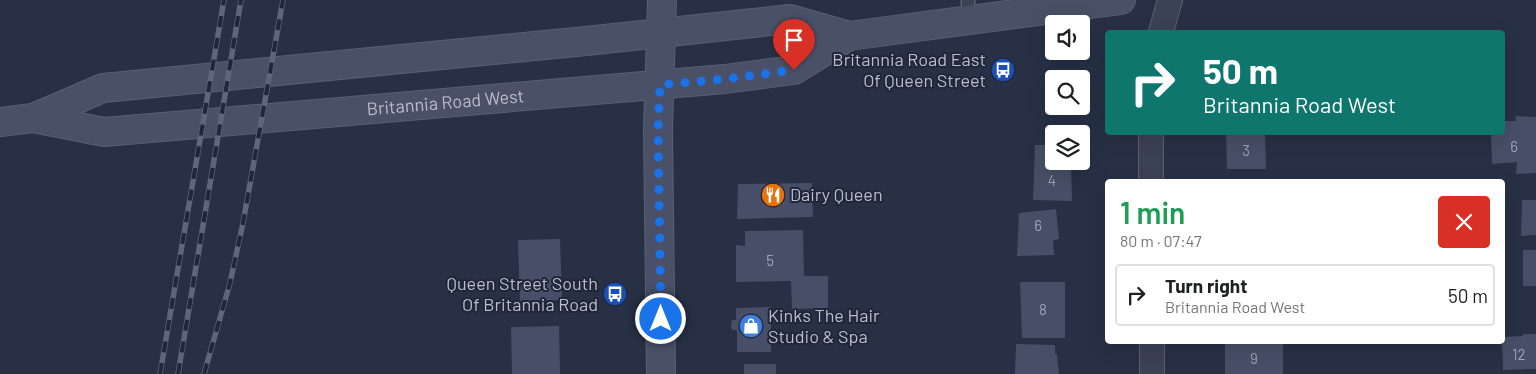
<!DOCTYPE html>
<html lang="en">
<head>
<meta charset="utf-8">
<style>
	:root { --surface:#fff; --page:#f2f2f2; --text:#202124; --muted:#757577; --line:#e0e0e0 }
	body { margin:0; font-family:Barlow,sans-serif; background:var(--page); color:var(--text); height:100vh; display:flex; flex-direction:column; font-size:19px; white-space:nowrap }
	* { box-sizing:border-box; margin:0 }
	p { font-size:16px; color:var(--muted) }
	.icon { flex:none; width:28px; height:28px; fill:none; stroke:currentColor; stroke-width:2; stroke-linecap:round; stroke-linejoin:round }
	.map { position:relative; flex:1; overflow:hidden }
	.sheet { position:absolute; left:1105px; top:179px; width:400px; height:165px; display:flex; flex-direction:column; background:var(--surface); border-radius:5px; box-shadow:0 5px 20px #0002 }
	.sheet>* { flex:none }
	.banner { position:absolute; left:1105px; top:30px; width:400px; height:105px; border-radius:5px; box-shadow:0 5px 20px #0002; background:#0f766e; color:#fff; overflow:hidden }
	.controls { position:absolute; left:1045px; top:15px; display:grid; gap:10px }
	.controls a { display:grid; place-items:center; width:45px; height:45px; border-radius:5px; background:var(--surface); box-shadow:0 5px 20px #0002; font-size:25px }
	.pin { position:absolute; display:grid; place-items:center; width:42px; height:42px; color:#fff; margin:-51px -21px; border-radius:50% 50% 50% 0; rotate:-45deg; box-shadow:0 0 5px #0007 }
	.pin .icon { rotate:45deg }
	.me { position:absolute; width:55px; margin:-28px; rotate:0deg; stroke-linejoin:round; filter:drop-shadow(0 0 4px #0008) }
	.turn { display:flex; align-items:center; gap:18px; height:105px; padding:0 15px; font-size:22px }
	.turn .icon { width:65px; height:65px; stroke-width:2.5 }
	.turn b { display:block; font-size:35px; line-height:42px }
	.round { display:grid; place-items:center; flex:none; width:52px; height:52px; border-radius:5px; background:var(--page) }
	.head { display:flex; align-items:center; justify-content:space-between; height:85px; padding:0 15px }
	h1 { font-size:30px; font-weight:600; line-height:38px; color:#1e9e55 }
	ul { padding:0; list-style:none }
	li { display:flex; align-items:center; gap:15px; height:62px; margin:0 10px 8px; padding:0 5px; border:2px solid var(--line); border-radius:5px }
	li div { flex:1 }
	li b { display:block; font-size:19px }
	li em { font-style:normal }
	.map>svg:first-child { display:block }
	.building { fill:#464f67 }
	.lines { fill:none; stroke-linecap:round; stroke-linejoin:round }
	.lane-casing { stroke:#5a6071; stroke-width:15 }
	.street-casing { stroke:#5a6071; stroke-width:26 }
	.secondary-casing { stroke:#5a6071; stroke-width:30 }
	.lane { stroke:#3b4254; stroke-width:12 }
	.street { stroke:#3b4254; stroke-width:24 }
	.secondary { stroke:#495067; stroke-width:28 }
	.rail-casing { stroke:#5d667b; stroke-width:5.5 }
	.rail { stroke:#20273a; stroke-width:4; stroke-dasharray:11; stroke-linecap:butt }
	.route { stroke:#1a73e8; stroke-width:9; stroke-dasharray:0 16.2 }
	.labels { text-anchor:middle; stroke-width:4; stroke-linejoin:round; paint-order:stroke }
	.number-label { font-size:15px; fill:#9ca2b4 }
	.poi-label { font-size:18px; fill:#b9becd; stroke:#20273a; text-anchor:end }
	.street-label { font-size:18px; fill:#b9becd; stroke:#20273a }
</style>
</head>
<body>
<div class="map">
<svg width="1536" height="374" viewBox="0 0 1536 374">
	<rect width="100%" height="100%" fill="#273045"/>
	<g class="building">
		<polygon points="1516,116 1536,117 1536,173 1516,174 1517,162 1492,164 1491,132 1502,132 1502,121 1516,121"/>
		<polygon points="1226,132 1265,132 1266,169 1227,169"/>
		<polygon points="1035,145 1054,145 1054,161 1071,161 1072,201 1033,200"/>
		<polygon points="812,183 813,217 737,219 738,184"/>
		<polygon points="1522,200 1536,200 1536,235 1521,236"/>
		<polygon points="1056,209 1059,239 1053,240 1054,255 1017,256 1019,213"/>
		<polygon points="803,230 804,276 828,276 828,308 792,309 791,281 736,282 736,245 745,246 745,231"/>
		<polygon points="560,239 562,300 520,301 518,240"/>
		<rect x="1523" y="250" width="13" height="36"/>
		<polygon points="1020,282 1065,282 1065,338 1022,338"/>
		<polygon points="771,307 771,352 737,352 737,330 732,330 731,326 732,320 736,320 736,308"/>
		<polygon points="559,326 560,374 512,374 511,327"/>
		<polygon points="1523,334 1536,334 1536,369 1503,370 1502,337 1523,336"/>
		<polygon points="1016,344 1055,345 1055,354 1057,354 1059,374 1015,374"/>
		<rect x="1225" y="344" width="58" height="30"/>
		<rect x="744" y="364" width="32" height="10"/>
	</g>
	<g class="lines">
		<g class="lane-casing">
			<polyline id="lane" points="968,0 968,20"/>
		</g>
		<g class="street-casing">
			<g id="street">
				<polyline points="1161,32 1170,0"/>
				<polyline points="1151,132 1151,181"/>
				<polyline points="1152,341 1152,374"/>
			</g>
		</g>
		<g class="secondary-casing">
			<g id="secondary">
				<path id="s1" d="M 33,118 L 104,132 L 725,79 L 794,70 L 849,36 L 1121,0"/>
				<polyline points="0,122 33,118 103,88 586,41 790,19 849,36"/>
				<polyline points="661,374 658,130 662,0"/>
			</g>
		</g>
		<use href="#lane" class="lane"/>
		<use href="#street" class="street"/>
		<use href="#secondary" class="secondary"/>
		<g class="rail-casing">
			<g id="rail">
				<polyline points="160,374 224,0"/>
				<polyline points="178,374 241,0"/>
				<polyline points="204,374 230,283 243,223 283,0"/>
			</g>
		</g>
		<use href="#rail" class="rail"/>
	</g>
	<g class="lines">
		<polyline class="route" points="661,319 658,130 660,85 725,79 794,70"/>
	</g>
	<defs>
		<g id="bus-disc" transform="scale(1.25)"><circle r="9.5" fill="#1a4fb4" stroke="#20273a"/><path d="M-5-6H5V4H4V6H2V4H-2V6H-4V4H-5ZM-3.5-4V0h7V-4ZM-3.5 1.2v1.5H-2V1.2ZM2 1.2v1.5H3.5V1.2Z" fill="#fff"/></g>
		<g id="restaurant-disc" transform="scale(1.25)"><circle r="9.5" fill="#e8710a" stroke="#20273a"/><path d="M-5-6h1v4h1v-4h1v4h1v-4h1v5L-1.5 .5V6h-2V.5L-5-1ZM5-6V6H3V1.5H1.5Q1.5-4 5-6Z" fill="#fff"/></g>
		<g id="shop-disc" transform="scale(1.25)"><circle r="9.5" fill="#3f7fe0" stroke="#20273a"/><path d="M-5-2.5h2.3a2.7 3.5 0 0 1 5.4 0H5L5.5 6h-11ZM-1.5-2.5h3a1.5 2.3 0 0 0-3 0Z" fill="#fff"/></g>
	</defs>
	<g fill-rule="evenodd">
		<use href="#bus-disc" x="1003" y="70"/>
		<use href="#restaurant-disc" x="773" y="195"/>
		<use href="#bus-disc" x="615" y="294"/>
		<use href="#shop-disc" x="751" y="326"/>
	</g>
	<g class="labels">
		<g class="number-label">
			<text x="1514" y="152">6</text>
			<text x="1246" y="156">3</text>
			<text x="1052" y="186">4</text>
			<text x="1038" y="231">6</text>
			<text x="770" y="266">5</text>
			<text x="1043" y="315">8</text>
			<text x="1519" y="360">12</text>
			<text x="1254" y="364">9</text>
		</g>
		<g class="poi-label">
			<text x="986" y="66">Britannia Road East<tspan x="986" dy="21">Of Queen Street</tspan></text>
			<text x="790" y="201" text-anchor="start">Dairy Queen</text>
			<text x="598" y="290">Queen Street South<tspan x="598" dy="21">Of Britannia Road</tspan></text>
			<text x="768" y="322" text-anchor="start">Kinks The Hair<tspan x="768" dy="21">Studio &amp; Spa</tspan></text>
		</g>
		<g class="street-label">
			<text dy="6" stroke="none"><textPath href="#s1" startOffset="415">Britannia Road West</textPath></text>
		</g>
	</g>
</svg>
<div class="controls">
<a><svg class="icon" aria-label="sound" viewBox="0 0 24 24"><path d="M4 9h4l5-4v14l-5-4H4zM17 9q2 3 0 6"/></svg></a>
<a><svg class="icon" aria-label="search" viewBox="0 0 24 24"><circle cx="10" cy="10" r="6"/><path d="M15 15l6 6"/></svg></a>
<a><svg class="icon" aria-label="layers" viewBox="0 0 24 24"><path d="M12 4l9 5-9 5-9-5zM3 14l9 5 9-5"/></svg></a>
</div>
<div class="pin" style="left:794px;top:70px;background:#d93025"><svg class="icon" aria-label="arrive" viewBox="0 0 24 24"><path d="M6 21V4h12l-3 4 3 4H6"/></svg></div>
<svg class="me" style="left:661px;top:319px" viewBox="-20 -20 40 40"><circle r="17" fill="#1a73e8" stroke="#fff" stroke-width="3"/><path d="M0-11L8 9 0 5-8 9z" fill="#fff"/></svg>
<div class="banner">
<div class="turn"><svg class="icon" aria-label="right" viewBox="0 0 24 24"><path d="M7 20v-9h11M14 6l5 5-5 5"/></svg><div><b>50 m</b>Britannia Road West</div></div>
</div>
<section class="sheet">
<div class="head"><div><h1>1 min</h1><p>80 m · 07:47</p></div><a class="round" style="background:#d93025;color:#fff"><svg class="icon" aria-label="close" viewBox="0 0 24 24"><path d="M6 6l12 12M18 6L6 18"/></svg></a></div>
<ul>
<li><svg class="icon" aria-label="right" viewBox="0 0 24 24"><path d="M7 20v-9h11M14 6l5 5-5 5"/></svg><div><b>Turn right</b><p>Britannia Road West</p></div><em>50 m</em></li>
</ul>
</section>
</div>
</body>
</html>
